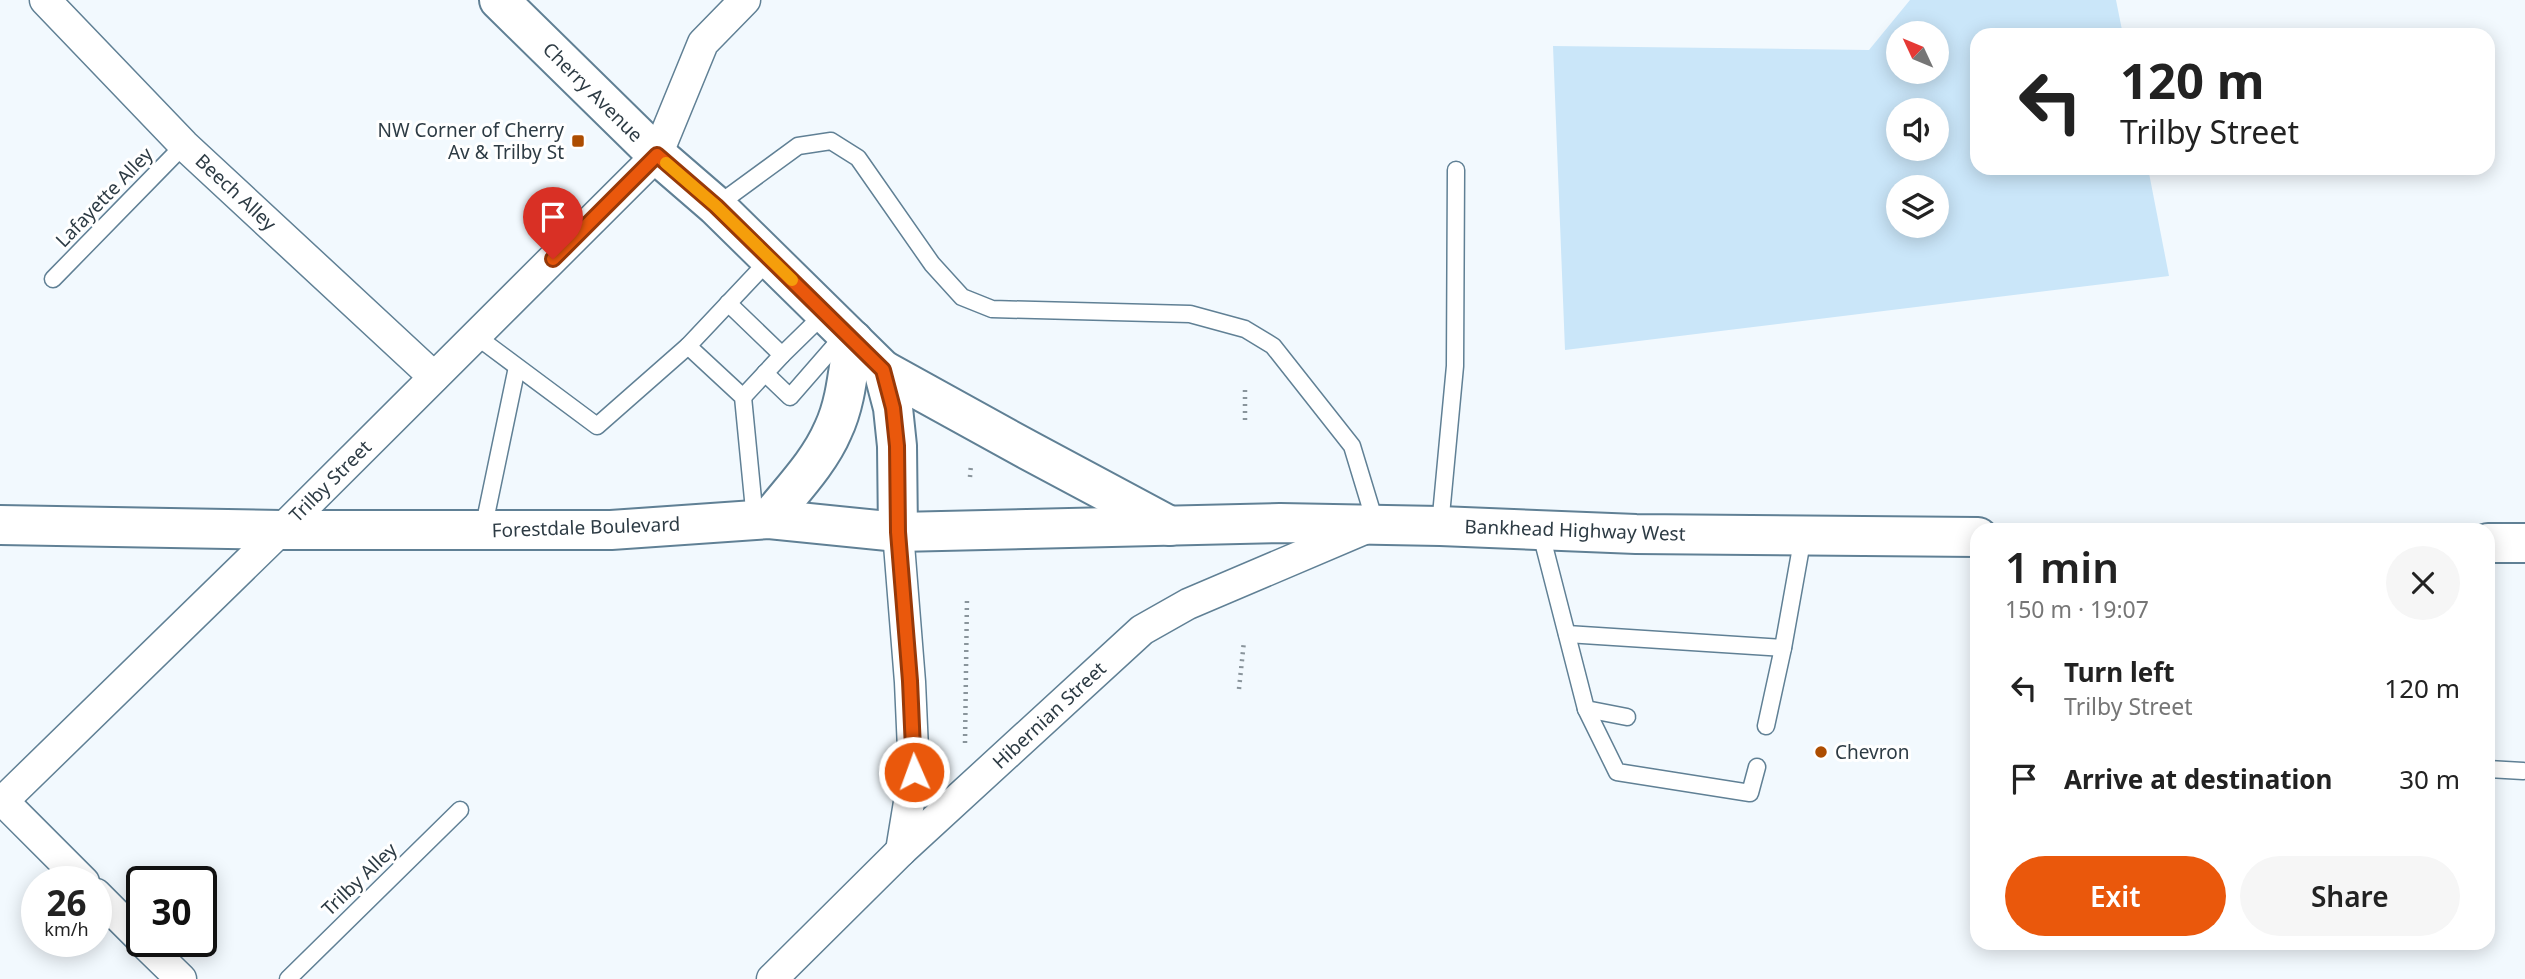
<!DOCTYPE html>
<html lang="en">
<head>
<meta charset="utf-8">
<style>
	:root { --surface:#fff; --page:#f6f6f6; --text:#222; --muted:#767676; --accent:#ea580c }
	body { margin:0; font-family:"Noto Sans",sans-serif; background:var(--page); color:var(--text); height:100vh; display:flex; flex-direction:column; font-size:26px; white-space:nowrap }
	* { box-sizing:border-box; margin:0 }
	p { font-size:23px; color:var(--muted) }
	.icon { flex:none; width:38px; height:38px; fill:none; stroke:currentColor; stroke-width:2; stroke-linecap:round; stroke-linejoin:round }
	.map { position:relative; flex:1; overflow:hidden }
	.drawer { position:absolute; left:1970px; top:523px; width:525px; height:427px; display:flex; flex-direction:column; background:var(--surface); border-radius:21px; box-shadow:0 4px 18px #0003 }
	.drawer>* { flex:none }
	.hud { position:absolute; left:1970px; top:28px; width:525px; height:147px; border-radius:21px; box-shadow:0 4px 18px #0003; background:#fff; color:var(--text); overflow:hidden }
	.needle { width:46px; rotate:314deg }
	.buttons { position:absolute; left:1886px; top:21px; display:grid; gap:14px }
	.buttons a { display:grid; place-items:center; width:63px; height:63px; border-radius:50%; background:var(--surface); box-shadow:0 4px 18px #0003; font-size:35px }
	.speed { position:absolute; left:21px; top:866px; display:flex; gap:14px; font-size:35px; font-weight:700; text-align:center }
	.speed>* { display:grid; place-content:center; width:91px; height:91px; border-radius:50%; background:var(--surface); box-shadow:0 4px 18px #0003; line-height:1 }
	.speed small { font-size:18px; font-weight:400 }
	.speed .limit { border:4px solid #111; border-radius:10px; background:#fff; color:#111 }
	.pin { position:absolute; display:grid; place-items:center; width:60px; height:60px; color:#fff; margin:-72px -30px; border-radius:50% 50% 50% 0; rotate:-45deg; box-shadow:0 0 7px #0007 }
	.pin .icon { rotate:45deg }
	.me { position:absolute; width:77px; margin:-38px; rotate:358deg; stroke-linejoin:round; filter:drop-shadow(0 0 5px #0008) }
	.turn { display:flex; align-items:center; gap:24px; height:147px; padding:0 35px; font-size:32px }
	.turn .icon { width:91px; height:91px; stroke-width:2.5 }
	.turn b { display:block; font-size:49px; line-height:60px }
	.round { display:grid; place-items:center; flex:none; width:74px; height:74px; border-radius:37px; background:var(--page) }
	.headline { display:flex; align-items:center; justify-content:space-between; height:119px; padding:0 35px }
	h1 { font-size:42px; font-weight:600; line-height:52px }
	.cta { display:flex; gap:14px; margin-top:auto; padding:14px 35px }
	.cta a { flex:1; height:80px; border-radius:42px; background:var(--accent); color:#fff; font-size:28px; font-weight:600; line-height:80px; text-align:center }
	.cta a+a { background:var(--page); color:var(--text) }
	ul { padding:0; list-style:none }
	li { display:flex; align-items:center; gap:21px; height:91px; padding:0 35px }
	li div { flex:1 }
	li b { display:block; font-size:26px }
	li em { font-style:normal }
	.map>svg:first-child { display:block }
	.green { fill:#cae6f9; fill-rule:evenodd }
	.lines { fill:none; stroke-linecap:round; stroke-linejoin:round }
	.service-casing { stroke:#608095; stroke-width:19 }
	.minor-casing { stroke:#608095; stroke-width:33 }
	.tertiary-casing { stroke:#608095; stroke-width:42 }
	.primary-casing { stroke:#608095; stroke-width:42 }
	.path { stroke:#89949b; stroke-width:4.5; stroke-dasharray:2 5; stroke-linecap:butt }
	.service { stroke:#fff; stroke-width:16 }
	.minor { stroke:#fff; stroke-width:30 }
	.tertiary { stroke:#fff; stroke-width:38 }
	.primary { stroke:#fff; stroke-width:38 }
	.route-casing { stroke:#983908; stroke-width:18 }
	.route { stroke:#ea580c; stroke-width:12 }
	.slow { stroke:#f59e0b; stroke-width:12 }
	.poi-dot { fill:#ad4d01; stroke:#fff; stroke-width:2.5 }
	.labels { text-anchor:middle; stroke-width:6; stroke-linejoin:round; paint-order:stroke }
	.street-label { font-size:19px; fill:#2d3b44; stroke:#fff }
	.poi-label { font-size:19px; fill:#2d3b44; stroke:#fff; text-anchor:end }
</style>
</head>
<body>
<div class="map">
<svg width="2525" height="979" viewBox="0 0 2525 979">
	<rect width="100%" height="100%" fill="#f2f9fe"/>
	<path class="green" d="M 1910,0 L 2116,0 L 2123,35 L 1978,35 L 1978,168 L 2148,168 L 2169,276 L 1565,350 L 1553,46 L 1869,50 ZM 1899,33 L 1937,33 L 1937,72 L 1899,72 ZM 1899,110 L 1937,110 L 1937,149 L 1899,149 ZM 1899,187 L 1937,187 L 1937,226 L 1899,226 Z"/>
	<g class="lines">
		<g class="service-casing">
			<g id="service">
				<polyline points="716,206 798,146 831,141 858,158 932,264 962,297 992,309 1190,314 1245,329 1273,346 1352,446 1376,525"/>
				<polyline points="53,279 184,145"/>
				<polyline points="728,303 782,355 743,397"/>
				<polyline points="476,336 597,426 688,346"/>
				<polyline points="782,355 825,313"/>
				<polyline points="765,373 790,397 844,335"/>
				<polyline points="755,520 743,397 688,346 770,259"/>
				<polyline points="1440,526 1455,366 1456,170"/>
				<polyline points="483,530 517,367"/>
				<polyline points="1540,530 1586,709 1627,717"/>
				<polyline points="1567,634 1783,648"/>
				<polyline points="1586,709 1617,772 1750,793 1757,767"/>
				<polyline points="1766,726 1783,648 1803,536"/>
				<polyline points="2488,769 2523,771"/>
				<polyline points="288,979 460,810"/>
			</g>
		</g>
		<g class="minor-casing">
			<g id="minor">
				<polyline points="45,0 184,145 434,377"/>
				<polyline points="898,532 910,682 914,772 901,851"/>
				<polyline points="0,798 84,882"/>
				<polyline points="0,804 281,530 657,155 703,43 745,0"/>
				<polyline points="96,894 142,940"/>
				<polyline points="143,942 181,979"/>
				<polyline points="772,979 901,851 1142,630 1188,604 1369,527"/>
			</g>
		</g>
		<g class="tertiary-casing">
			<polyline id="tertiary" points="499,0 657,155 716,206 883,370 893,408 897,446 898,532"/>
		</g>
		<g class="primary-casing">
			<g id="primary">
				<polyline points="883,370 1028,450 1170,526"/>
				<path d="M 769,519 C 791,491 819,463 833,430 C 846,403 848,370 853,340"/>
				<polyline points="0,525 281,530 611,530 769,519 898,532 1280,523 1440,526 1636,534 1978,537"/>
				<polyline points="2488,543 2525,543"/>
			</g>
		</g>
		<g class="path">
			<polyline points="1245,390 1245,422"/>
			<polyline points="970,477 971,464"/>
			<polyline points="1239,689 1244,641"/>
			<polyline points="965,743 967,598"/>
		</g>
		<use href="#service" class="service"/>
		<use href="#minor" class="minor"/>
		<use href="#tertiary" class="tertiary"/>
		<use href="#primary" class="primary"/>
	</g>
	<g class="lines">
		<g class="route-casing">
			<polyline id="route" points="553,259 657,155 716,206 883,370 893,408 897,446 898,532 910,681 914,772"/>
		</g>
		<use href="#route" class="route"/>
		<polyline class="slow" points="666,163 716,206 792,280"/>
	</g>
	<g class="poi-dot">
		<rect x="571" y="134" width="14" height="14" rx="3.5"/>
		<circle cx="1821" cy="752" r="7"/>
	</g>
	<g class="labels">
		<g class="street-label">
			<text transform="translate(593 92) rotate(45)" y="7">Cherry Avenue</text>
			<text transform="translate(236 192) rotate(43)" y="7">Beech Alley</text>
			<text transform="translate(104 197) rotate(-46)" y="7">Lafayette Alley</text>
			<text transform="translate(330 481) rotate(-45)" y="7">Trilby Street</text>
			<text transform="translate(586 527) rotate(-2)" y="7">Forestdale Boulevard</text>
			<text transform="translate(1575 530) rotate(2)" y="7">Bankhead Highway West</text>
			<text transform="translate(1049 715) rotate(-43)" y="7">Hibernian Street</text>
			<text transform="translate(359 879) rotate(-44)" y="7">Trilby Alley</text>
		</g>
		<g class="poi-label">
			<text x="564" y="137">NW Corner of Cherry<tspan x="564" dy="22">Av &amp; Trilby St</tspan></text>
			<text x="1835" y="759" text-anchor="start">Chevron</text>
		</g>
	</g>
</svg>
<div class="buttons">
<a><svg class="needle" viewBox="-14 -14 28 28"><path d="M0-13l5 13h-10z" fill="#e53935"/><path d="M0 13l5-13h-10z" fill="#767676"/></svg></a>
<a><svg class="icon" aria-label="sound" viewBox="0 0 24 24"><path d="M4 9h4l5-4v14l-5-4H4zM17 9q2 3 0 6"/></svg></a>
<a><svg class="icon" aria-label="layers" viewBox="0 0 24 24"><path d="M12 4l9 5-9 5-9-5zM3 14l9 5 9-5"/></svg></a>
</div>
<div class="speed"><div>26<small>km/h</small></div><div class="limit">30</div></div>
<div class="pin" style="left:553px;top:259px;background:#d93025"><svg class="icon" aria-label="arrive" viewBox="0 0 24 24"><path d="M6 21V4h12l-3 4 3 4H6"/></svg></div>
<svg class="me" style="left:914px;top:772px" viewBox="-20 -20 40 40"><circle r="17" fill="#ea580c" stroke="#fff" stroke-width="3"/><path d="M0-11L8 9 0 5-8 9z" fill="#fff"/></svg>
<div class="hud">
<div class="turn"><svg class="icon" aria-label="left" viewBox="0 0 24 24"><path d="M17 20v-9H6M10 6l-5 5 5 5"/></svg><div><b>120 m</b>Trilby Street</div></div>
</div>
<section class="drawer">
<div class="headline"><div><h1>1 min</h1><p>150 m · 19:07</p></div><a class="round"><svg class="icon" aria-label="close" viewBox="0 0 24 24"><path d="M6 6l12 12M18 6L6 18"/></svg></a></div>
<ul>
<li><svg class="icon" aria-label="left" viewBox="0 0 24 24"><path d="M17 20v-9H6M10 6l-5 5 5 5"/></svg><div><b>Turn left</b><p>Trilby Street</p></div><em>120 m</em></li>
<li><svg class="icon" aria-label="arrive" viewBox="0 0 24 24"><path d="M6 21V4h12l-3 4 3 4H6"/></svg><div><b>Arrive at destination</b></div><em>30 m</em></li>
</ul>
<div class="cta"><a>Exit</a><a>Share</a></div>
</section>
</div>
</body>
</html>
